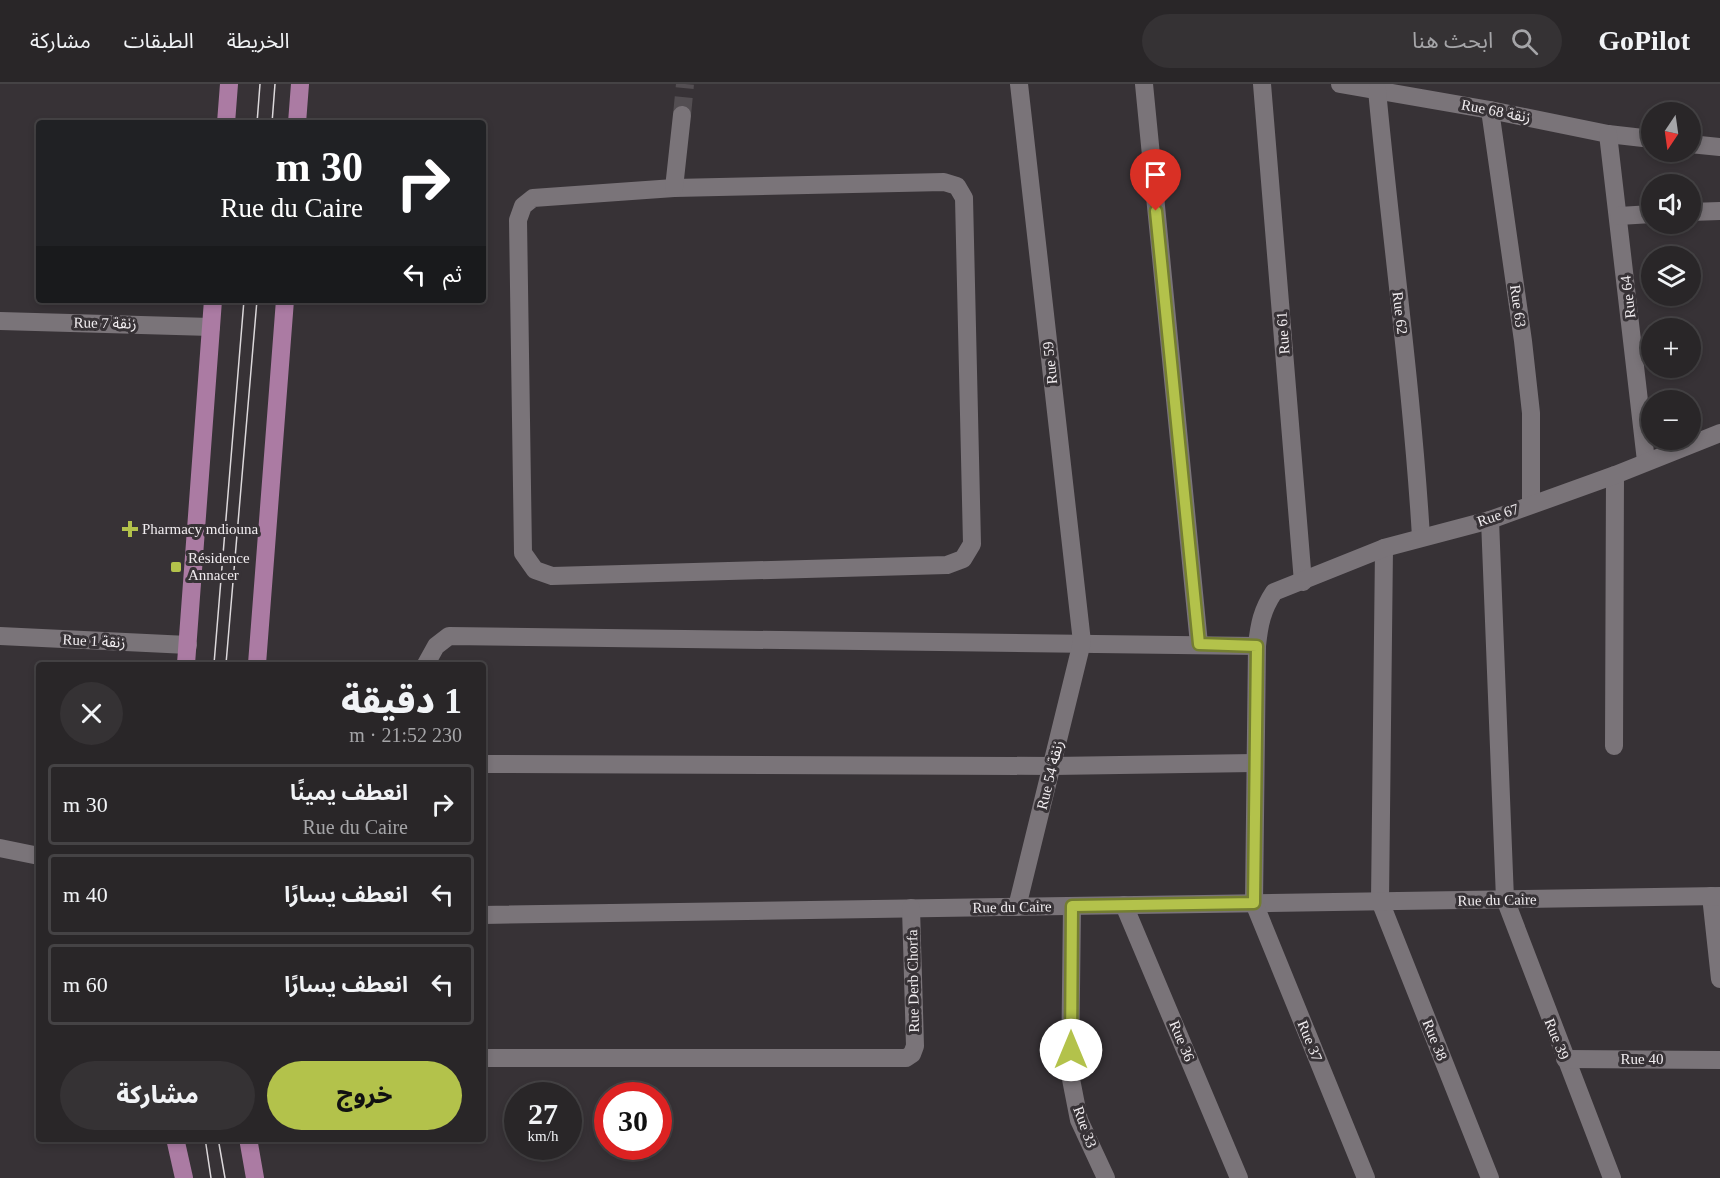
<!DOCTYPE html>
<html lang="ar">
<head>
<meta charset="utf-8">
<style>
	:root { --surface:#292628; --page:#353234; --text:#f1f3f6; --muted:#a5a5a8; --line:#454345; --accent:#b3c24b }
	body { margin:0; font-family:"Times New Roman","Noto Sans Arabic",serif; background:var(--page); color:var(--text); direction:rtl; height:100vh; display:flex; flex-direction:column; font-size:22px; white-space:nowrap }
	* { box-sizing:border-box; margin:0 }
	p { font-size:20px; color:var(--muted) }
	.icon { flex:none; width:33px; height:33px; fill:none; stroke:currentColor; stroke-width:2; stroke-linecap:round; stroke-linejoin:round }
	.map { position:relative; flex:1; overflow:hidden; direction:ltr }
	.panel { position:absolute; left:36px; top:578px; width:450px; height:480px; display:flex; flex-direction:column; background:var(--surface); border-radius:6px; box-shadow:0 3px 9px #0003,0 0 0 2px var(--line); direction:rtl }
	.panel>* { flex:none }
	.hud { position:absolute; left:36px; top:36px; width:450px; height:183px; border-radius:6px; box-shadow:0 3px 9px #0003,0 0 0 2px var(--line); direction:rtl; background:#202124; color:#fff; overflow:hidden }
	.needle { width:39px; rotate:193deg }
	.controls { position:absolute; left:1641px; top:18px; display:grid; gap:12px }
	.controls a { display:grid; place-items:center; width:60px; height:60px; border-radius:50%; background:var(--surface); box-shadow:0 3px 9px #0003,0 0 0 2px var(--line); font-size:30px }
	.speed { position:absolute; left:504px; top:998px; display:flex; gap:12px; font-size:30px; font-weight:700; text-align:center }
	.speed>* { display:grid; place-content:center; width:78px; height:78px; border-radius:50%; background:var(--surface); box-shadow:0 3px 9px #0003,0 0 0 2px var(--line); line-height:1 }
	.speed small { font-size:15px; font-weight:400 }
	.speed .limit { border:9px solid #d22; background:#fff; color:#111 }
	.pin { position:absolute; display:grid; place-items:center; width:51px; height:51px; color:#fff; margin:-62px -26px; border-radius:50% 50% 50% 0; rotate:-45deg; box-shadow:0 0 6px #0007 }
	.pin .icon { rotate:45deg }
	.me { position:absolute; width:66px; margin:-33px; rotate:0deg; stroke-linejoin:round; filter:drop-shadow(0 0 4px #0008) }
	.turn { display:flex; align-items:center; gap:21px; height:126px; padding:0 24px; font-size:27px }
	.turn .icon { width:78px; height:78px; stroke-width:2.5 }
	.turn b { display:block; font-size:42px; line-height:51px }
	.then { display:flex; align-items:center; height:57px; padding:0 24px; background:#0003; gap:12px; font-size:22px }
	.round { display:grid; place-items:center; flex:none; width:63px; height:63px; border-radius:32px; background:var(--page) }
	.summary { display:flex; align-items:center; justify-content:space-between; height:102px; padding:0 24px }
	h1 { font-size:36px; font-weight:800; line-height:45px }
	.primary-button { display:flex; gap:12px; margin-top:auto; padding:12px 24px }
	.primary-button a { flex:1; height:69px; border-radius:36px; background:var(--accent); color:#111; font-size:24px; font-weight:800; line-height:69px; text-align:center }
	.primary-button a+a { background:var(--page); color:var(--text) }
	ul { padding:0; list-style:none }
	li { display:flex; align-items:center; gap:18px; height:81px; margin:0 12px 9px; padding:0 12px; border:3px solid var(--line); border-radius:6px }
	li div { flex:1 }
	li b { display:block; font-size:22px }
	li em { font-style:normal }
	header { display:flex; align-items:center; gap:36px; box-sizing:border-box; height:84px; padding:0 30px; background:var(--surface); border-bottom:2px solid var(--line) }
	header strong { font-size:28px }
	nav { display:flex; gap:33px; margin-inline-start:auto; font-size:21px }
	.search { width:420px; height:54px; background:var(--page); display:flex; align-items:center; gap:15px; box-sizing:border-box; padding:0 21px; border-radius:33px; color:var(--muted); font-size:22px }
	.map>svg:first-child { display:block }
	.lines { fill:none; stroke-linecap:round; stroke-linejoin:round }
	.minor-tunnel { stroke:#534e52; stroke-width:18; stroke-dasharray:18 9; stroke-linecap:butt }
	.minor { stroke:#7a7479; stroke-width:18 }
	.primary { stroke:#ab7ba3; stroke-width:18 }
	.tram { stroke:#ddd9dc; stroke-width:1.5 }
	.route-casing { stroke:#747e31; stroke-width:15 }
	.route { stroke:#b3c24b; stroke-width:10 }
	.poi-dot { fill:#b3c24b; stroke:#373236; stroke-width:2 }
	.labels { text-anchor:middle; stroke-width:6; stroke-linejoin:round; paint-order:stroke }
	.street-label { font-size:15px; fill:#f0ecef; stroke:#373236 }
	.poi-label { font-size:15px; fill:#f0ecef; stroke:#373236; text-anchor:start }
</style>
</head>
<body>
<header>
<strong>GoPilot</strong>
<div class="search"><svg class="icon" aria-label="search" viewBox="0 0 24 24"><circle cx="10" cy="10" r="6"/><path d="M15 15l6 6"/></svg>ابحث هنا</div>
<nav><a>الخريطة</a><a>الطبقات</a><a>مشاركة</a></nav>
</header>
<div class="map">
<svg width="1720" height="1094" viewBox="0 0 1720 1094">
	<rect width="100%" height="100%" fill="#373236"/>
	<g class="lines">
		<polyline class="minor-tunnel" points="682,31 685,0"/>
		<g class="minor">
			<polyline points="1144,0 1199,560"/>
			<polyline points="1262,0 1303,498"/>
			<polyline points="1340,0 1490,26 1608,50 1652,55"/>
			<path d="M 1377,6 C 1391,155 1412,303 1421,453"/>
			<polyline points="1490,26 1523,257 1531,329 1531,420"/>
			<polyline points="1608,50 1646,377"/>
			<polyline points="1690,60 1720,63"/>
			<polygon points="944,98 957,102 964,114 972,460 963,475 947,481 552,492 535,486 523,469 518,136 523,122 533,114 674,104"/>
			<polyline points="674,104 682,31"/>
			<polyline points="1690,128 1720,127"/>
			<polyline points="1619,132 1652,130"/>
			<polyline points="0,237 211,243"/>
			<polyline points="1490,436 1505,815 1612,1094"/>
			<polyline points="1384,464 1380,817 1490,1094"/>
			<polyline points="0,552 188,561"/>
			<polyline points="426,580 436,562 449,552 1257,562"/>
			<polyline points="1614,662 1615,391"/>
			<polyline points="483,680 1053,682 1254,679"/>
			<polyline points="0,764 39,772"/>
			<polyline points="1711,812 1720,895"/>
			<polyline points="1124,821 1239,1094"/>
			<polyline points="1072,822 1070,990 1079,1036 1106,1094"/>
			<polyline points="1017,823 1082,558 1019,0"/>
			<polyline points="483,831 1720,812"/>
			<polyline points="483,974 906,974 912,970 915,962 911,824"/>
			<polyline points="1565,975 1720,976"/>
			<path d="M 1366,1094 L 1254,819 L 1257,562 C 1259,541 1262,526 1274,508 L 1384,464 L 1490,436 L 1615,391 L 1720,349"/>
		</g>
		<g class="primary">
			<polyline points="226,39 229,0"/>
			<polyline points="297,39 300,0"/>
			<polyline points="186,580 213,216"/>
			<polyline points="257,580 285,216"/>
			<polyline points="175,1054 184,1094"/>
			<polyline points="248,1054 255,1094"/>
		</g>
		<g class="tram">
			<polyline points="257,39 260,0"/>
			<polyline points="272,39 275,0"/>
			<polyline points="214,580 244,216"/>
			<polyline points="226,580 257,216"/>
			<polyline points="205,1054 211,1094"/>
			<polyline points="218,1054 225,1094"/>
		</g>
	</g>
	<g class="lines">
		<g class="route-casing">
			<polyline id="route" points="1071,966 1072,822 1254,819 1257,562 1199,560 1156,127"/>
		</g>
		<use href="#route" class="route"/>
	</g>
	<g class="poi-dot">
		<path d="M127 436h6v6h6v6h-6v6h-6v-6h-6v-6h6z"/>
		<rect x="170" y="477" width="12" height="12" rx="3"/>
	</g>
	<g class="labels">
		<g class="street-label">
			<text transform="translate(1496 27) rotate(11)" y="5">Rue 68 زنقة</text>
			<text transform="translate(1628 213) rotate(-97)" y="5">Rue 64</text>
			<text transform="translate(1518 222) rotate(82)" y="5">Rue 63</text>
			<text transform="translate(1400 229) rotate(83)" y="5">Rue 62</text>
			<text transform="translate(105 239) rotate(1)" y="5">Rue 7 زنقة</text>
			<text transform="translate(1283 249) rotate(-94)" y="5">Rue 61</text>
			<text transform="translate(1050 279) rotate(-96)" y="5">Rue 59</text>
			<text transform="translate(1498 431) rotate(-19)" y="5">Rue 67</text>
			<text transform="translate(94 557) rotate(3)" y="5">Rue 1 زنقة</text>
			<text transform="translate(1050 691) rotate(-76)" y="5">Rue 54 زنقة</text>
			<text transform="translate(1497 816) rotate(-1)" y="5">Rue du Caire</text>
			<text transform="translate(1012 823) rotate(-1)" y="5">Rue du Caire</text>
			<text transform="translate(913 897) rotate(-91)" y="5">Rue Derb Chorfa</text>
			<text transform="translate(1557 955) rotate(68)" y="5">Rue 39</text>
			<text transform="translate(1435 956) rotate(68)" y="5">Rue 38</text>
			<text transform="translate(1182 957) rotate(67)" y="5">Rue 36</text>
			<text transform="translate(1310 957) rotate(68)" y="5">Rue 37</text>
			<text x="1642" y="980">Rue 40</text>
			<text transform="translate(1085 1043) rotate(70)" y="5">Rue 33</text>
		</g>
		<g class="poi-label">
			<text x="142" y="450">Pharmacy mdiouna</text>
			<text x="188" y="479">Résidence<tspan x="188" dy="17">Annacer</tspan></text>
		</g>
	</g>
</svg>
<div class="controls">
<a><svg class="needle" viewBox="-14 -14 28 28"><path d="M0-13l5 13h-10z" fill="#e53935"/><path d="M0 13l5-13h-10z" fill="#a5a5a8"/></svg></a>
<a><svg class="icon" aria-label="sound" viewBox="0 0 24 24"><path d="M4 9h4l5-4v14l-5-4H4zM17 9q2 3 0 6"/></svg></a>
<a><svg class="icon" aria-label="layers" viewBox="0 0 24 24"><path d="M12 4l9 5-9 5-9-5zM3 14l9 5 9-5"/></svg></a>
<a>+</a>
<a>−</a>
</div>
<div class="speed"><div>27<small>km/h</small></div><div class="limit">30</div></div>
<div class="pin" style="left:1156px;top:127px;background:#d93025"><svg class="icon" aria-label="arrive" viewBox="0 0 24 24"><path d="M6 21V4h12l-3 4 3 4H6"/></svg></div>
<svg class="me" style="left:1071px;top:966px" viewBox="-20 -20 40 40"><circle r="19" fill="#fff"/><path d="M0-13L10 11 0 6-10 11z" fill="#b3c24b"/></svg>
<div class="hud">
<div class="turn"><svg class="icon" aria-label="right" viewBox="0 0 24 24"><path d="M7 20v-9h11M14 6l5 5-5 5"/></svg><div><b>30 m</b>Rue du Caire</div></div>
<div class="then">ثم<svg class="icon" aria-label="left" viewBox="0 0 24 24"><path d="M17 20v-9H6M10 6l-5 5 5 5"/></svg></div>
</div>
<section class="panel">
<div class="summary"><div><h1>1 دقيقة</h1><p>230 m · 21:52</p></div><a class="round"><svg class="icon" aria-label="close" viewBox="0 0 24 24"><path d="M6 6l12 12M18 6L6 18"/></svg></a></div>
<ul>
<li><svg class="icon" aria-label="right" viewBox="0 0 24 24"><path d="M7 20v-9h11M14 6l5 5-5 5"/></svg><div><b>انعطف يمينًا</b><p>Rue du Caire</p></div><em>30 m</em></li>
<li><svg class="icon" aria-label="left" viewBox="0 0 24 24"><path d="M17 20v-9H6M10 6l-5 5 5 5"/></svg><div><b>انعطف يسارًا</b></div><em>40 m</em></li>
<li><svg class="icon" aria-label="left" viewBox="0 0 24 24"><path d="M17 20v-9H6M10 6l-5 5 5 5"/></svg><div><b>انعطف يسارًا</b></div><em>60 m</em></li>
</ul>
<div class="primary-button"><a>خروج</a><a>مشاركة</a></div>
</section>
</div>
</body>
</html>
